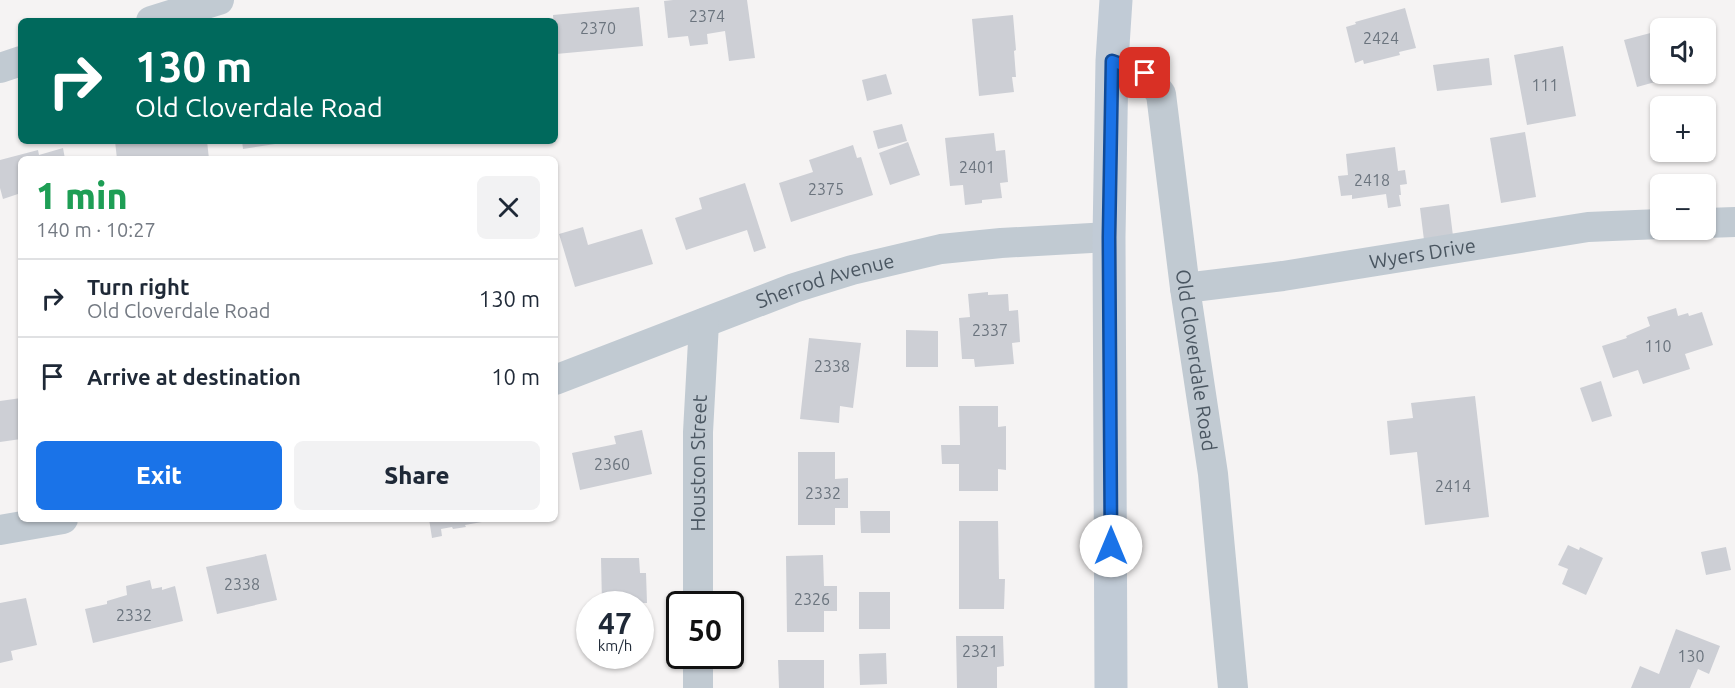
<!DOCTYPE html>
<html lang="en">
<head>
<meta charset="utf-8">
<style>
	:root { --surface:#fff; --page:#f2f2f3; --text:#1f2937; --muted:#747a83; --line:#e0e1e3; --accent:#1a73e8 }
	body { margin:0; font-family:Ubuntu,sans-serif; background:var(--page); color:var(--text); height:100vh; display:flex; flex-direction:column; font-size:22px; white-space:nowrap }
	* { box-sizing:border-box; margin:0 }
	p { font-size:20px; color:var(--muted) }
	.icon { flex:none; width:33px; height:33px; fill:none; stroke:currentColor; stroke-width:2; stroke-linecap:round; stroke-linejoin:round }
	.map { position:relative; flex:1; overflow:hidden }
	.details { position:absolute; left:18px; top:156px; width:540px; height:366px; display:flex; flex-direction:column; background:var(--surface); border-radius:9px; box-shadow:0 2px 4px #0004 }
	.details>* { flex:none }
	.banner { position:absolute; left:18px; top:18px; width:540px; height:126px; border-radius:9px; box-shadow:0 2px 4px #0004; background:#00695c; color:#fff; overflow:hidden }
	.buttons { position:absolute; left:1650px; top:18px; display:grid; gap:12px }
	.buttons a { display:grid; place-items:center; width:66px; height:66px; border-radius:9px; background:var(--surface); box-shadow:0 2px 4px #0004; font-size:30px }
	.speed { position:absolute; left:576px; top:591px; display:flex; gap:12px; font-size:30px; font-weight:700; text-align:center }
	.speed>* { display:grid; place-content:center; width:78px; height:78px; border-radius:50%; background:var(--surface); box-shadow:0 2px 4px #0004; line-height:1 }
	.speed small { font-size:15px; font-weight:400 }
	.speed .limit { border:3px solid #111; border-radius:9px; background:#fff; color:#111 }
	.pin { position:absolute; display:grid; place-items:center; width:51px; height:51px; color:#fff; margin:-26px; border-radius:12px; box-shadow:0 3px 9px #0006 }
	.me { position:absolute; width:66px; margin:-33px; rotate:0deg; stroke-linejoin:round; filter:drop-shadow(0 0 4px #0008) }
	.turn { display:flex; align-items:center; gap:21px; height:126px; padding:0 18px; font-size:27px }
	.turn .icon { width:78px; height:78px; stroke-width:2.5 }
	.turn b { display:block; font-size:42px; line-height:51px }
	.round { display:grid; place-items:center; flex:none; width:63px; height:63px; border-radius:9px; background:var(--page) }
	.summary { display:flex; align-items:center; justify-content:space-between; height:102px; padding:0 18px }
	h1 { font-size:36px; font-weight:800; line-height:45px; color:#1e9e55 }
	.button { display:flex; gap:12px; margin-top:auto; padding:12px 18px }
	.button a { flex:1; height:69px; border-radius:9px; background:var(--accent); color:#fff; font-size:24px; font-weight:800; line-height:69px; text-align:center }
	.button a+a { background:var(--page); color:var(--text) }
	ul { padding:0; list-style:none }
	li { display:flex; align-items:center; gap:18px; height:78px; padding:0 18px; border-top:2px solid var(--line) }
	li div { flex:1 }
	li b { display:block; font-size:22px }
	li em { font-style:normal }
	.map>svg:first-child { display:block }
	.building { fill:#cdcfd5 }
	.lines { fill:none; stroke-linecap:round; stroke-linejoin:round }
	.minor { stroke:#c1cad2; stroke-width:30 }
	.secondary { stroke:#c1cbd6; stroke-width:33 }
	.route-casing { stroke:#114b97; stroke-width:15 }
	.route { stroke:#1a73e8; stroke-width:10 }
	.labels { text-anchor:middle; stroke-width:6; stroke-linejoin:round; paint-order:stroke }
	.number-label { font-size:16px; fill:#6b747e }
	.street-label { font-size:20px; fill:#4a5661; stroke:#fff }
</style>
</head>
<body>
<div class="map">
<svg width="1735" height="688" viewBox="0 0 1735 688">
	<rect width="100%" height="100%" fill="#f5f3f3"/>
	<g class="building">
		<polygon points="673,0 747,0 755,58 729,61 725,31 707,34 708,44 690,46 688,36 668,38 664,1"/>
		<polygon points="639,7 643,46 556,54 553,15"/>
		<polygon points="1405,8 1416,48 1399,52 1400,55 1364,64 1363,60 1355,63 1346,27 1356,24 1355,22"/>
		<polygon points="1013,15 1016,50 1014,51 1016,77 1012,77 1014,92 979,96 972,19"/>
		<polygon points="1675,19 1678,28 1660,28 1660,74 1665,74 1666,79 1637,87 1624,40 1658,31 1656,25"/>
		<polygon points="1563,46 1576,116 1527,125 1514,55"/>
		<polygon points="1489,58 1492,85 1437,91 1433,65"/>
		<polygon points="886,74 892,94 867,101 862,80"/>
		<polygon points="902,124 907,141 878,149 873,131"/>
		<polygon points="1525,132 1536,197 1501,203 1490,138"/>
		<polygon points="994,133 996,151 1005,150 1008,182 1000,183 1002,198 982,200 982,203 965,205 963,185 950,186 945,138"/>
		<polygon points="115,141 207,141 209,159 117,159"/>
		<polygon points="242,141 288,141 288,142 243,149"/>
		<polygon points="908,142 920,175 890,185 879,153"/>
		<polygon points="853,145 857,158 861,157 873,195 791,222 779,183 813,172 809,160"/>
		<polygon points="1395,147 1398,171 1405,170 1407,184 1400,185 1401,195 1399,195 1401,206 1388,208 1386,194 1352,199 1352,195 1341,196 1338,176 1348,175 1346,154"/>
		<polygon points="63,148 65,159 21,159 21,201 18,194 3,199 0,188 0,160 38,150 39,155"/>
		<polygon points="745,183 766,248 754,252 747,230 686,250 675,218 702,209 699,198"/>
		<polygon points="1449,204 1453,236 1424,240 1420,208"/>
		<polygon points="583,227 588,245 642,229 653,264 575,287 559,234"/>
		<polygon points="988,292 988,295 1008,294 1009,311 1018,310 1020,342 1012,343 1014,364 975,367 974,359 962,359 959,318 970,317 968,294"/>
		<polygon points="1676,308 1678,316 1688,313 1689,316 1702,312 1713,345 1685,354 1690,369 1643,384 1638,370 1613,378 1602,346 1627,338 1626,336 1650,326 1647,317"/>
		<polygon points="906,330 938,331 938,367 906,367"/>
		<polygon points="809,338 861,343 853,408 840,406 839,423 800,419"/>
		<polygon points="1601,381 1612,416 1592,422 1580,388"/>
		<polygon points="1475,396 1489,517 1425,525 1417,452 1390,455 1387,421 1413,418 1411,403"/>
		<polygon points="21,398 21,439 0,442 0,401"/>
		<polygon points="959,406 998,406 998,427 1006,426 1006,470 998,469 998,491 959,491 959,464 942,464 941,445 960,445"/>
		<polygon points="642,430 652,474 580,490 572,453 616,444 614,436"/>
		<polygon points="798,452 835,452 835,479 848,478 848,508 835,508 835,525 798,525"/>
		<polygon points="860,511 890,511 890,533 861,533"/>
		<polygon points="429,519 493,519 493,520 465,525 466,527 453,529 452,527 441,529 442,536 432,538"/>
		<polygon points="959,521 998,521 999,579 1005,579 1004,609 959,609"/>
		<polygon points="1568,545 1579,550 1580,547 1603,558 1586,595 1562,584 1568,569 1558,565"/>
		<polygon points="1726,547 1731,570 1706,575 1701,552"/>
		<polygon points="266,554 277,600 217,614 206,567"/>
		<polygon points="823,555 824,586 837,586 837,611 824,611 824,632 787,632 786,556"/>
		<polygon points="601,558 639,558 640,573 646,573 647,603 602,604"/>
		<polygon points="150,580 152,589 162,587 162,590 175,586 183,621 93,643 85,609 107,604 107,601 127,595 126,586"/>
		<rect x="859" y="592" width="31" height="37"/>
		<polygon points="26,598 37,645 11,651 13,660 0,663 0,603"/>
		<polygon points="1676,629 1720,646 1709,674 1698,669 1690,688 1631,688 1640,666 1659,674"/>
		<polygon points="956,636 1003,636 1004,666 997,667 997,688 957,688"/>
		<polygon points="886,653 887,684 860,685 859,654"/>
		<polygon points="778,660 824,660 824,688 779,688"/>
	</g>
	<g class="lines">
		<g class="minor">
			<polyline points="151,21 219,0"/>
			<path id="s1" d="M 1112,61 L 1145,73 L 1161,94 L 1185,288 L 1213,474 L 1233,688"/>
			<polyline points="0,68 21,61"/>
			<polyline points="1706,223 1735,222"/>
			<path id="s2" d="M 1185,288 L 1283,276 L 1588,227 L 1660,224"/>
			<path id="s3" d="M 555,380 L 794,288 L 852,270 L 941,249 L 1001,243 L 1109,237"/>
			<polyline points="0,530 63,519"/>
			<path id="s4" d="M 698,604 L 698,432 L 704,323"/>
			<polyline points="698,688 698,656"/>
		</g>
		<polyline class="secondary" points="1111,688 1109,237 1112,61 1116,0"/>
	</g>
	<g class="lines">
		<g class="route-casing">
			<polyline id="route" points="1111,546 1109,237 1112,61 1145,73"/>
		</g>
		<use href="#route" class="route"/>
	</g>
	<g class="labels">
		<g class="number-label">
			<text x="707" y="22">2374</text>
			<text x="598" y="34">2370</text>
			<text x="1381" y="44">2424</text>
			<text x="1545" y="91">111</text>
			<text x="977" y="173">2401</text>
			<text x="1372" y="186">2418</text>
			<text x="826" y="195">2375</text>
			<text x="990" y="336">2337</text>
			<text x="1658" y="352">110</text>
			<text x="832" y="372">2338</text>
			<text x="612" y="470">2360</text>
			<text x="1453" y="492">2414</text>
			<text x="823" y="499">2332</text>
			<text x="242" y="590">2338</text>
			<text x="812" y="605">2326</text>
			<text x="134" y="621">2332</text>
			<text x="980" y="657">2321</text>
			<text x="1691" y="662">130</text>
		</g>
		<g class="street-label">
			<text dy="7" stroke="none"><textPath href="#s2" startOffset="240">Wyers Drive</textPath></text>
			<text dy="7" stroke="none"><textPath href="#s3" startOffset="288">Sherrod Avenue</textPath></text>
			<text dy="7" stroke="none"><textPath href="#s1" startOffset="330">Old Cloverdale Road</textPath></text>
			<text dy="7" stroke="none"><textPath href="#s4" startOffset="141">Houston Street</textPath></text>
		</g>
	</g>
</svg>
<div class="buttons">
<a><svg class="icon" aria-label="sound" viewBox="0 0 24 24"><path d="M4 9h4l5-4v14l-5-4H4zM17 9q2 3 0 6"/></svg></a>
<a>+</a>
<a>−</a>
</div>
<div class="speed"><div>47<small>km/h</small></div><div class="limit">50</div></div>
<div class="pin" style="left:1145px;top:73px;background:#d93025"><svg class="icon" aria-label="arrive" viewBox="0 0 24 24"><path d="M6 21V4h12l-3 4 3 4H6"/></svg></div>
<svg class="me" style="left:1111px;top:546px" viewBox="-20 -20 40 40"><circle r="19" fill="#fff"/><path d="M0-13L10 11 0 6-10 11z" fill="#1a73e8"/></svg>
<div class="banner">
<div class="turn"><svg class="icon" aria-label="right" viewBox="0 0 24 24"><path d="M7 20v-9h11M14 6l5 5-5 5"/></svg><div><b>130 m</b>Old Cloverdale Road</div></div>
</div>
<section class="details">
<div class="summary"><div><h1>1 min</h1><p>140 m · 10:27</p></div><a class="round"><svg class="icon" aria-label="close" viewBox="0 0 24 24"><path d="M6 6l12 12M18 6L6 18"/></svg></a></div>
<ul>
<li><svg class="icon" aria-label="right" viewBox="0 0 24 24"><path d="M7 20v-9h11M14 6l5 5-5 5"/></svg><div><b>Turn right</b><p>Old Cloverdale Road</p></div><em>130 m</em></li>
<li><svg class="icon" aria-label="arrive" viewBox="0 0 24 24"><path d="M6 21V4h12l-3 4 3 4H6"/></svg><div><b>Arrive at destination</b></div><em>10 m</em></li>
</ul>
<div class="button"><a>Exit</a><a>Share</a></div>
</section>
</div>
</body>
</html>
